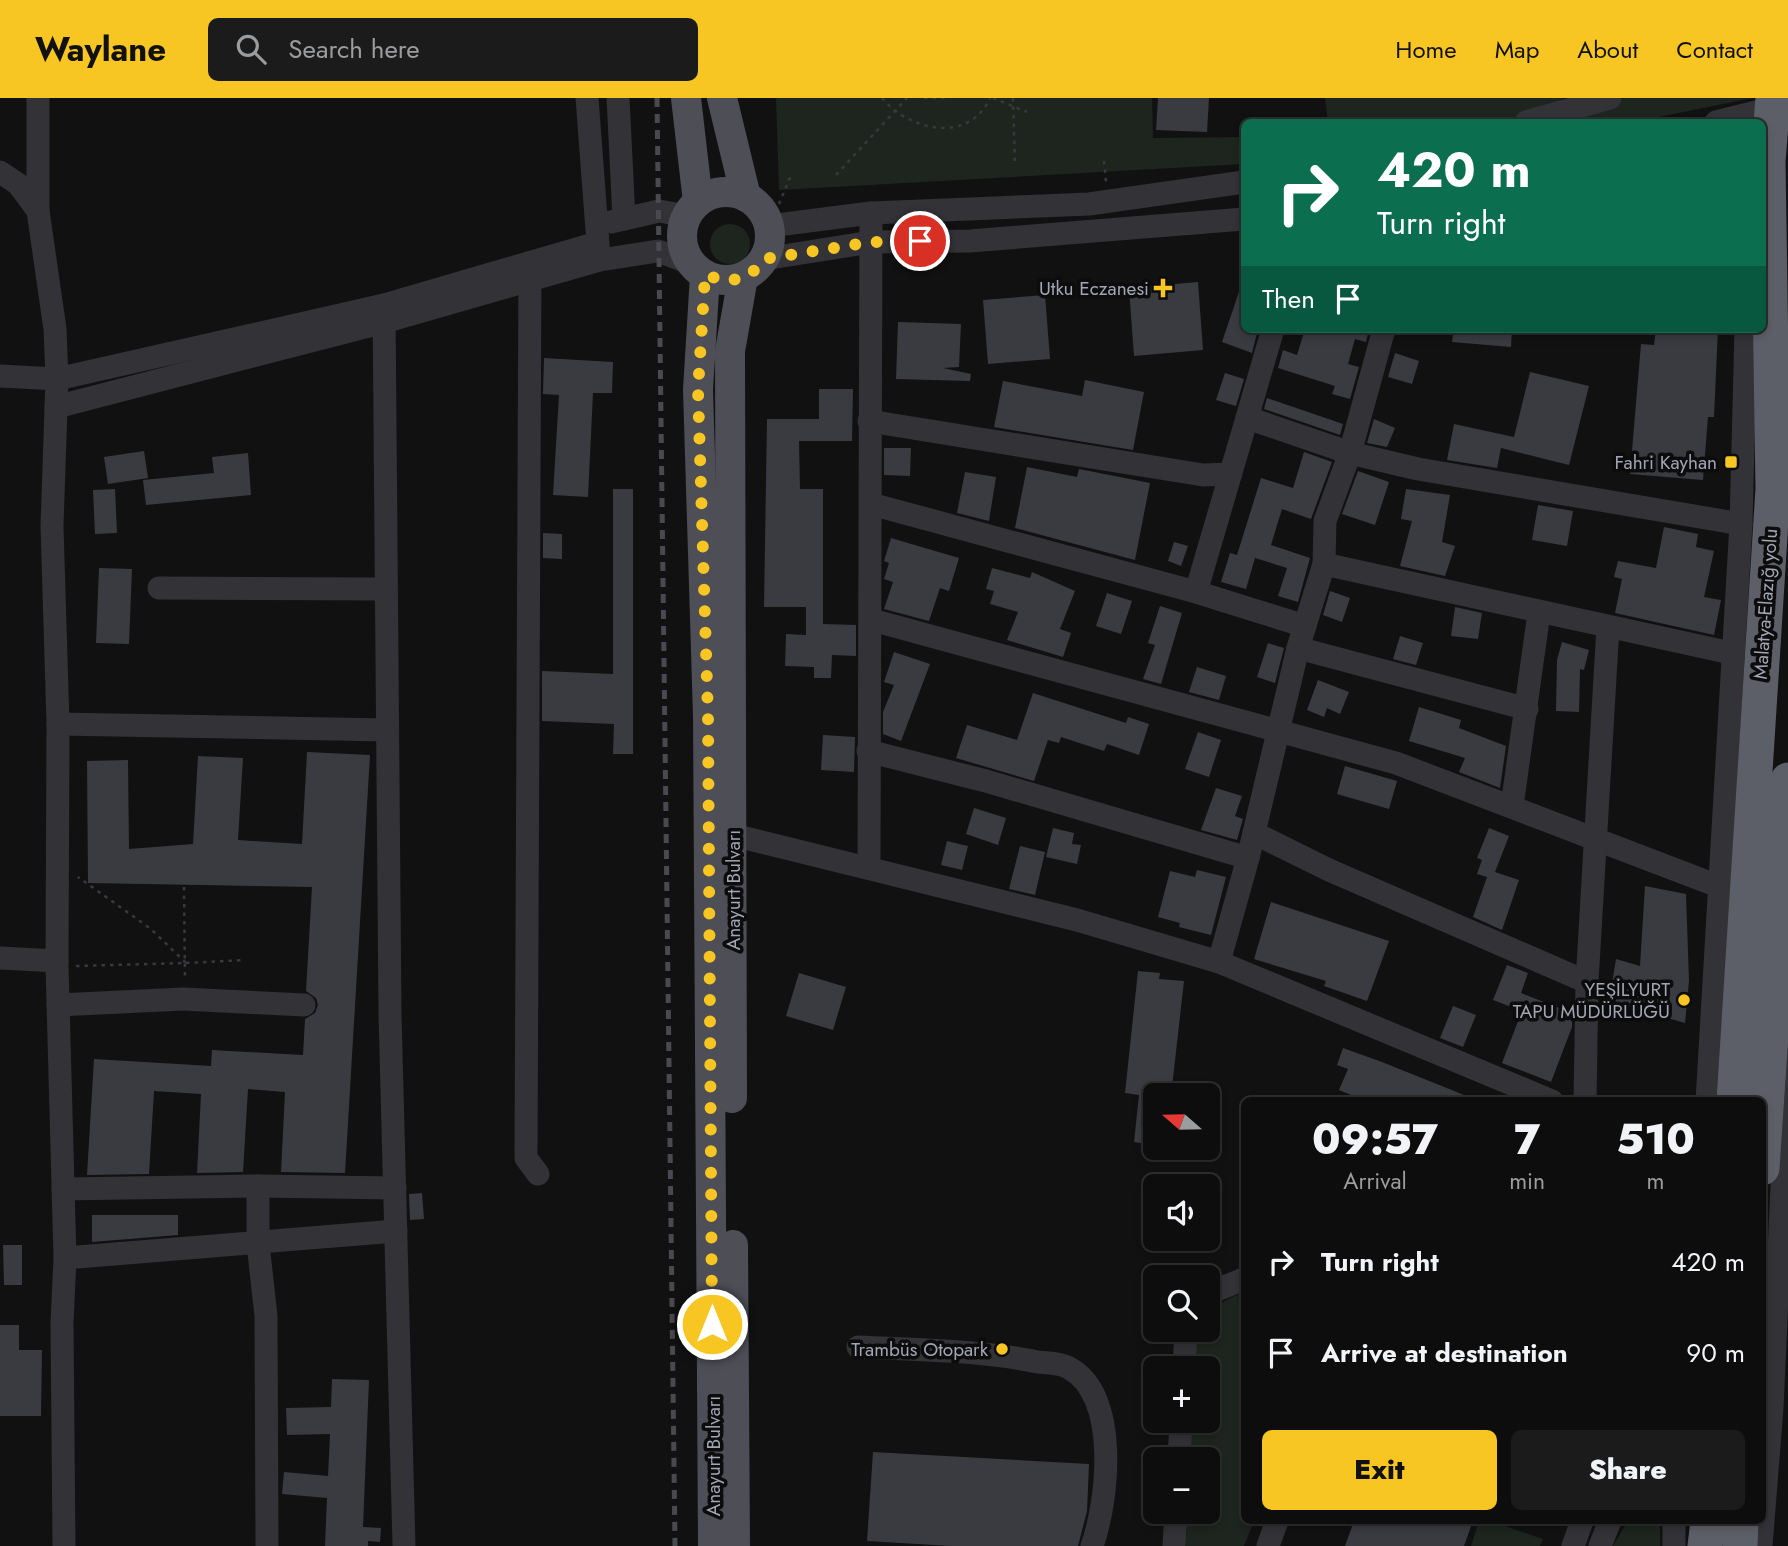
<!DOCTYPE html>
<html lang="en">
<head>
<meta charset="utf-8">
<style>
	:root { --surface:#0d0d0e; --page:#1b1b1c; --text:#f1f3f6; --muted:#9a9c9e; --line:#2d2d2e; --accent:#f8c623 }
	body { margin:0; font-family:Jost,sans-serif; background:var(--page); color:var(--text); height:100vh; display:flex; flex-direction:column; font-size:26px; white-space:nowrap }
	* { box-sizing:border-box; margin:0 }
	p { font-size:23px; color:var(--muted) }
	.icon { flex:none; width:38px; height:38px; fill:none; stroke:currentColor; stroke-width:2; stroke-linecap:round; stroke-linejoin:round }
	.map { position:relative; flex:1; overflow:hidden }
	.drawer { position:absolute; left:1241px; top:999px; width:525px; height:427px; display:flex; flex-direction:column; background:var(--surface); border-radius:10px; box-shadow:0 4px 10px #0003,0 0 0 2px var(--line) }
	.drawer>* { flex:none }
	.guide { position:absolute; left:1241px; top:21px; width:525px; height:214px; border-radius:10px; box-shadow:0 4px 10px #0003,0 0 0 2px var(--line); background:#0b6e4f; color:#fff; overflow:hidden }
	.needle { width:46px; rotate:290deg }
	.controls { position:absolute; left:1143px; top:985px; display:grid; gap:14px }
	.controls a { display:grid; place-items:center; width:77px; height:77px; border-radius:10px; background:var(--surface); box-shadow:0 4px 10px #0003,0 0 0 2px var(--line); font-size:35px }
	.pin { position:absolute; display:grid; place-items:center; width:60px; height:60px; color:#fff; margin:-30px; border:4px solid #fff; border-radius:50%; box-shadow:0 2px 7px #0007 }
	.me { position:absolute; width:77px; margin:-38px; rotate:0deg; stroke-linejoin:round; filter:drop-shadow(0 0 5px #0008) }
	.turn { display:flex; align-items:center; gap:24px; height:147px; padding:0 21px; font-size:32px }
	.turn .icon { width:91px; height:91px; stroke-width:2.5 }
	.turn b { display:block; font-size:49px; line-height:60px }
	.then { display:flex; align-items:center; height:66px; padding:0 21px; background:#0003; gap:14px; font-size:26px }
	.eta { display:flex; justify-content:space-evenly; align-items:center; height:119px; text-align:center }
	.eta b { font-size:42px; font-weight:800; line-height:49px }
	.primary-button { display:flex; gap:14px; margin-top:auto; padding:14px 21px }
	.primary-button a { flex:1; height:80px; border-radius:10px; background:var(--accent); color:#111; font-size:28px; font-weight:800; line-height:80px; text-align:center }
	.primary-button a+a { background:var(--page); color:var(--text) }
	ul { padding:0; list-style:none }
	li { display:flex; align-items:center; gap:21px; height:91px; padding:0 21px }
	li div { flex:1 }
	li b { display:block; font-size:26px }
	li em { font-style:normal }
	header { display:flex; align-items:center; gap:42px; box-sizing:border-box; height:98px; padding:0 35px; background:var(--accent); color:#111 }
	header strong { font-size:33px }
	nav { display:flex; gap:38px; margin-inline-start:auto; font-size:24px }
	.search { width:490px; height:63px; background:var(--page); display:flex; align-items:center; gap:18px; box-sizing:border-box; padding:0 24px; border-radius:10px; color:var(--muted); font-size:26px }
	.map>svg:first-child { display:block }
	.green { fill:#1d251e }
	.building { fill:#3a3b40 }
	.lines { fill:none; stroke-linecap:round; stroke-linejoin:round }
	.path { stroke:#38393e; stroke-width:2.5; stroke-dasharray:3.5 5; stroke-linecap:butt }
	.minor { stroke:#323237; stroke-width:23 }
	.major { stroke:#4d4e56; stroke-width:30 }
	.highway { stroke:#5d5f68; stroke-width:35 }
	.rail { stroke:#494a50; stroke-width:5; stroke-dasharray:9 7; stroke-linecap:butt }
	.route { stroke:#f8c623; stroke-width:12; stroke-dasharray:0 21.6 }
	.poi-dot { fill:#f8c623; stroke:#0c0c0d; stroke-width:2.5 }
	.labels { text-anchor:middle; stroke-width:7; stroke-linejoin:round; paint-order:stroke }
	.poi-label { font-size:19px; fill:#a1a5b4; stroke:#0c0c0d; text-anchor:end }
	.street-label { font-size:19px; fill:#a1a5b4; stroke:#0c0c0d }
</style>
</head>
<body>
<header>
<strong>Waylane</strong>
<div class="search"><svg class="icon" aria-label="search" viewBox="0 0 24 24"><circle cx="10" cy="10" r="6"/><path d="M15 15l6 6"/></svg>Search here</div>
<nav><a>Home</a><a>Map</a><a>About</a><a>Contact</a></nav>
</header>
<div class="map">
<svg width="1788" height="1448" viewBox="0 0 1788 1448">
	<rect width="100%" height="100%" fill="#111112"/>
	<g class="green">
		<polygon points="776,0 1152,0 1153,40 1244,39 1244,66 779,92"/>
		<path d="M 1325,0 L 1564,0 C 1501,38 1401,24 1328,24 Z"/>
		<polygon points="1625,0 1753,0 1634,24 1548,24"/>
		<circle cx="730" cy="146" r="20"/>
		<path d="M 1244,1195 L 1244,1423 L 1254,1423 L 1244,1448 L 1186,1448 L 1187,1414 L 1208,1414 L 1208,1362 L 1190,1361 L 1192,1323 L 1208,1323 L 1208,1270 L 1194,1270 L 1195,1246 L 1201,1232 L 1208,1232 L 1208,1219 C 1219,1206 1228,1199 1244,1195 Z"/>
		<polygon points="1479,1423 1490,1423 1543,1441 1540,1448 1471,1448"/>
		<polygon points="1628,1423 1660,1423 1660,1448 1613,1448"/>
	</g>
	<g class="building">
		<polygon points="1158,0 1209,0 1207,34 1156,32"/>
		<polygon points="1198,184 1203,252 1134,258 1129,190"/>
		<polygon points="1242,185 1244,231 1258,231 1252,255 1222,244"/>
		<polygon points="1045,197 1050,261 988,266 983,202"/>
		<polygon points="898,224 961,226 959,269 943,270 971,276 970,283 896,281"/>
		<polygon points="1305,231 1369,231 1366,244 1355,241 1348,266 1359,269 1350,301 1332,296 1335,288 1278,270 1283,252 1297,257"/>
		<polygon points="1454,231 1512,231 1511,249 1452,244"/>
		<polygon points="1656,231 1718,231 1714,319 1708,319 1703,382 1630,376 1641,246 1654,247"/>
		<polygon points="1395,255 1419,263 1412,286 1388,279"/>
		<polygon points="544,260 613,264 612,295 593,295 588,399 553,397 559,297 543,296"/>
		<polygon points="1530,274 1589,288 1569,367 1501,350 1497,370 1447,362 1454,326 1514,339"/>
		<polygon points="1225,275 1244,281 1236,308 1216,302"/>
		<polygon points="1085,282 1144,294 1133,352 994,329 1003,283 1082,298"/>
		<polygon points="819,291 853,291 852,343 799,343 800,391 823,391 823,526 856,527 856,558 832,557 831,580 814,580 814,569 785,568 786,536 806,537 806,509 764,509 767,321 819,321"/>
		<polygon points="1267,300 1343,326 1340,337 1264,311"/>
		<polygon points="1374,321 1395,330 1387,349 1367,345"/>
		<polygon points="884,350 911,350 910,378 884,377"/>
		<polygon points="144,353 148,380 108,386 104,359"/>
		<polygon points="1304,354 1332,364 1311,421 1282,411 1271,447 1310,460 1298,504 1278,498 1287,470 1255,460 1246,491 1221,484 1230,455 1237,457 1261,380 1293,390"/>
		<polygon points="248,355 251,397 146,407 143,382 214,375 212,359"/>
		<polygon points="1027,369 1077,379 1079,371 1150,385 1135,462 1015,430"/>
		<polygon points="1358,373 1389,384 1375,427 1342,416"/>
		<polygon points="965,374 996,379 989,423 957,415"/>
		<polygon points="115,391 117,435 95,436 93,392"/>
		<polygon points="613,391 633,391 633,656 613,656 614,626 542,623 542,573 613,576"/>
		<polygon points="1406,391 1450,397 1442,444 1455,448 1445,478 1400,468 1412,423 1401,421"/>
		<polygon points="1538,407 1573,413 1567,448 1532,442"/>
		<polygon points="1664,429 1698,436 1696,449 1714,453 1704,499 1721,502 1714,537 1615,515 1622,481 1614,479 1618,463 1656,470"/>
		<polygon points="543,435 562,436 562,461 543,460"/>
		<polygon points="891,440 959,460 949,493 940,490 929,523 884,511 893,484 884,481 889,465 884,463"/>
		<polygon points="1174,444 1188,448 1181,468 1168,463"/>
		<polygon points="99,470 132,471 129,546 96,545"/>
		<polygon points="992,470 1030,480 1032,474 1075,493 1060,531 1071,535 1063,559 1007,542 1018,514 990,506 994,493 986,491"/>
		<polygon points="1330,493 1350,500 1342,524 1323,517"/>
		<polygon points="1107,495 1132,503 1121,536 1096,528"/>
		<polygon points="1160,508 1182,515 1161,586 1143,581 1155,547 1148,545"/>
		<polygon points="1455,509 1482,515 1478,541 1451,538"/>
		<polygon points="1400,538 1423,545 1416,567 1393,561"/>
		<polygon points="1562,544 1589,552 1584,572 1580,571 1579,614 1556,613 1557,562"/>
		<polygon points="1268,545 1284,550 1275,585 1257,579"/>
		<polygon points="894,554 930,566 901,643 883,636 883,614 894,587 884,584"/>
		<polygon points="1197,569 1226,578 1219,602 1189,594"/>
		<polygon points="1318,582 1349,594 1340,616 1327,610 1324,619 1307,612"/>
		<polygon points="1033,595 1126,625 1128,619 1149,626 1139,657 1107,646 1104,653 1061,639 1059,645 1048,642 1034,683 956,660 967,627 1017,642"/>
		<polygon points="1419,609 1461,622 1459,630 1506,648 1500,690 1459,674 1465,660 1409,643"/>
		<polygon points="1198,634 1221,642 1209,679 1185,671"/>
		<polygon points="823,637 855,639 854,674 821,672"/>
		<polygon points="307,654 370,657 345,1075 281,1074 285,994 248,991 243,1074 197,1075 201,996 154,993 149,1076 87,1077 94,961 211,968 212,952 303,957 305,921 315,915 318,907 316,900 306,893 312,789 88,785 87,663 128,662 129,751 193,746 198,658 243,660 238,742 302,746"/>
		<polygon points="1345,668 1397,683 1389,711 1337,696"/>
		<polygon points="1216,690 1242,698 1235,718 1243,721 1237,742 1201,732"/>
		<polygon points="974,710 1006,720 998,747 966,736"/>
		<polygon points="1053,730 1074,735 1072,746 1081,747 1077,766 1046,759"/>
		<polygon points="1489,730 1509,738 1495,774 1519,782 1502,832 1473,819 1487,779 1477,776 1482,762 1477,760"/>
		<polygon points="947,743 968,748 962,772 941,767"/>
		<polygon points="1020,748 1045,754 1035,797 1009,791"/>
		<polygon points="1197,772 1226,779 1211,837 1179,829 1180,825 1158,819 1170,773 1195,779"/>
		<polygon points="1645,788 1686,796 1689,883 1685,925 1609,903 1616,861 1640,868"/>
		<polygon points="1271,804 1389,843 1367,903 1324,888 1326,883 1254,861"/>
		<polygon points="1507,867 1528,875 1521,895 1572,915 1572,929 1551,984 1502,965 1522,913 1493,902"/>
		<polygon points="1138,873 1160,875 1159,881 1184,883 1171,998 1155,998 1155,1047 1134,1044 1139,997 1125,995"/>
		<polygon points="799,875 846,889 833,932 786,918"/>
		<polygon points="1453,908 1476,917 1463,949 1440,940"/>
		<polygon points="1343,950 1382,964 1479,1003 1365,1003 1339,992 1348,971 1337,967"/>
		<polygon points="422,1095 424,1121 410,1122 409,1096"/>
		<polygon points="92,1117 178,1117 178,1137 92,1144"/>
		<polygon points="3,1147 22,1147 22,1187 4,1187"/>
		<polygon points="0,1227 19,1227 19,1252 42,1252 41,1318 0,1318"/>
		<polygon points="332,1281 369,1282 363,1429 381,1430 380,1444 368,1443 368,1448 325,1448 327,1400 282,1396 284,1374 328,1378 330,1336 287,1337 286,1310 331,1309"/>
		<polygon points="873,1354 1089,1366 1087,1413 1078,1448 951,1448 867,1443"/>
		<polygon points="1354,1423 1473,1423 1464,1448 1345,1448"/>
	</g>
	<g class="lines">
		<g class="path">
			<path d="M 882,0 C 908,32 969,47 990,0"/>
			<polyline points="924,0 945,0"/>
			<polyline points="993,0 1027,14"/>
			<polyline points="1013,0 1015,68"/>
			<polyline points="1104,63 1106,84"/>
			<polyline points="836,77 907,0"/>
			<polyline points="779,106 791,77"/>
			<polyline points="184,789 185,881"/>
			<polyline points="186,865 245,862"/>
			<polyline points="76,868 186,865 151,831 78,779"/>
		</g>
		<g class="minor">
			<polyline points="38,0 38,113"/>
			<polyline points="587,0 599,159"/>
			<polyline points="618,0 624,121"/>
			<polyline points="1526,24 1610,0"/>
			<polyline points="1716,24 1772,10"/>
			<polyline points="0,74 18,86 38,113 55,231 57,281 52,428 58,626 57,868 65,1160 62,1225 64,1448"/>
			<polyline points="611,124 659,113 687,118"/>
			<polyline points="769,128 871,115 1089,106 1244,84"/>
			<polyline points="764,161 871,144 970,143 1244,121"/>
			<polyline points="530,165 526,1060 538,1076"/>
			<polyline points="384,207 390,916 404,1448"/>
			<polyline points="0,278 57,281 384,207 597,145"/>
			<polyline points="56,309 384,224 600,162 658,153 690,165"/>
			<polyline points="1248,320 1350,355 1418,371 1741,426"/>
			<polyline points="869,323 1203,377 1231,376"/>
			<polyline points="871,406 1196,494 1305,528"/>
			<polyline points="1324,466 1731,555"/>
			<polyline points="159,490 386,491"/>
			<polyline points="1196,494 1273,231"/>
			<polyline points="872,522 1396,665 1718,788"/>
			<polyline points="1298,550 1527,611"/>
			<polyline points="58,626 387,632"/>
			<polyline points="868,653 986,683 1248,760"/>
			<polyline points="1512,708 1539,515"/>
			<polyline points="1254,735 1329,772 1587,884"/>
			<polyline points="733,737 1077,822 1219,864 1552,1003"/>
			<polyline points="869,768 871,115"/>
			<polyline points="0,860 57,863"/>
			<polyline points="1219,864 1248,760 1298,550 1324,466 1325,423 1350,355 1384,231"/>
			<polyline points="58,907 183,901 304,907"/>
			<polyline points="1585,1003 1587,884 1608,529"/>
			<polyline points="1707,1003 1741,426 1746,231"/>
			<polyline points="258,1088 258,1146 266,1218 267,1448"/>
			<polyline points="63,1091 258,1088 395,1090"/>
			<polyline points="65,1160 396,1133"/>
			<polyline points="1208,1202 1214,1193 1244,1181"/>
			<path d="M 858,1249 C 918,1252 979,1252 1038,1264 C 1047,1265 1061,1265 1069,1270 C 1120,1297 1108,1403 1092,1448"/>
			<polyline points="1184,1270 1186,1232"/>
			<polyline points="1179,1362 1181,1323"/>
			<polyline points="1674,1423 1674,1448"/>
			<polyline points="1174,1448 1176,1414"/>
			<polyline points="1268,1448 1277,1423"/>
			<polyline points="1573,1448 1582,1423"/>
			<polyline points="1600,1448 1610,1423"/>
			<polyline points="1761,1448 1772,1310 1788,954"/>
		</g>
		<g class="major">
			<polyline points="686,0 698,104"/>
			<polyline points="722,0 746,99"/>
			<circle cx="726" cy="138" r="44"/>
			<polyline points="705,177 698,292 708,618 713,1448"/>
			<polyline points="732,1000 730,253 743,179"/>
			<polyline points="733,1147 735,1448"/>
		</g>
		<g class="highway">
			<polyline points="1734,1003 1773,391 1768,63 1773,0"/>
			<polyline points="1762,1070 1788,682"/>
			<polyline points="1705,1448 1708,1423"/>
			<polyline points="1740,1448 1741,1423"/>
		</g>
		<polyline class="rail" points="657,0 675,1448"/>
	</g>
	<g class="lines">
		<polyline class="route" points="712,1226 708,618 698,292 705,177 725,183 738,181 751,176 764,161 871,144 920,143"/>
	</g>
	<g class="poi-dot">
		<path d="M1159.5 179.5h7v7h7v7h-7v7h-7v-7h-7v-7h7z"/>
		<rect x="1724" y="357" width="14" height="14" rx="3.5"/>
		<circle cx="1684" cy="902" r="7"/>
		<circle cx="1002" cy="1251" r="7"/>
	</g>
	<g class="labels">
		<g class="poi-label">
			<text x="1149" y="197">Utku Eczanesi</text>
			<text x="1717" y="371">Fahri Kayhan</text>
			<text x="1670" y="898">YEŞİLYURT<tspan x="1670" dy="22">TAPU MÜDÜRLÜĞÜ</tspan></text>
			<text x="988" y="1258">Trambüs Otopark</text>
		</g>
		<g class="street-label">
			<text transform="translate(1765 506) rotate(-86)" y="7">Malatya-Elazığ yolu</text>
			<text transform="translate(733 792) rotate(-90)" y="7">Anayurt Bulvarı</text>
			<text transform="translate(713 1358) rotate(-90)" y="7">Anayurt Bulvarı</text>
		</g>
	</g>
</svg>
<div class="controls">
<a><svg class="needle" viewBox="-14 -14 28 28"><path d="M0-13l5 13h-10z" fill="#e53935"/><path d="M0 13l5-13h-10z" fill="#9a9c9e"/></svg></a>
<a><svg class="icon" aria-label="sound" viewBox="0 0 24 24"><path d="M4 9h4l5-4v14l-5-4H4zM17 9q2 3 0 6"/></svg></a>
<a><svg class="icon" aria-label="search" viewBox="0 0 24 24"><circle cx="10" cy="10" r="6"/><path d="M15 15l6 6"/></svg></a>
<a>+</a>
<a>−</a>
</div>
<div class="pin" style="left:920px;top:143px;background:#d93025"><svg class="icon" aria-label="arrive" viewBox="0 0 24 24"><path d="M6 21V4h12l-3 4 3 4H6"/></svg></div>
<svg class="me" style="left:712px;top:1226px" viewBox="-20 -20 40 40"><circle r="17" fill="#f8c623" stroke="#fff" stroke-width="3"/><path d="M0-11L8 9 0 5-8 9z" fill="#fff"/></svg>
<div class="guide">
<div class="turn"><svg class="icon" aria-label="right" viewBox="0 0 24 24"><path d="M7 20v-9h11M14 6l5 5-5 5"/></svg><div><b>420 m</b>Turn right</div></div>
<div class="then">Then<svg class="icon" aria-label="arrive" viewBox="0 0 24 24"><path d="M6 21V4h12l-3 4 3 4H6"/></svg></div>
</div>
<section class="drawer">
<div class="eta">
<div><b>09:57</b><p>Arrival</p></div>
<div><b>7</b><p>min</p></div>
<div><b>510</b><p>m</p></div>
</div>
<ul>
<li><svg class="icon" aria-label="right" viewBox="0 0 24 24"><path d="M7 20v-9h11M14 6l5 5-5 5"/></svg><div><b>Turn right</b></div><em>420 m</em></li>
<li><svg class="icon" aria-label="arrive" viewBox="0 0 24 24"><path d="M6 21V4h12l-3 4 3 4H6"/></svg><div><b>Arrive at destination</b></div><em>90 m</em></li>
</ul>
<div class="primary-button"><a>Exit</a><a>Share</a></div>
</section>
</div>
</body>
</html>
